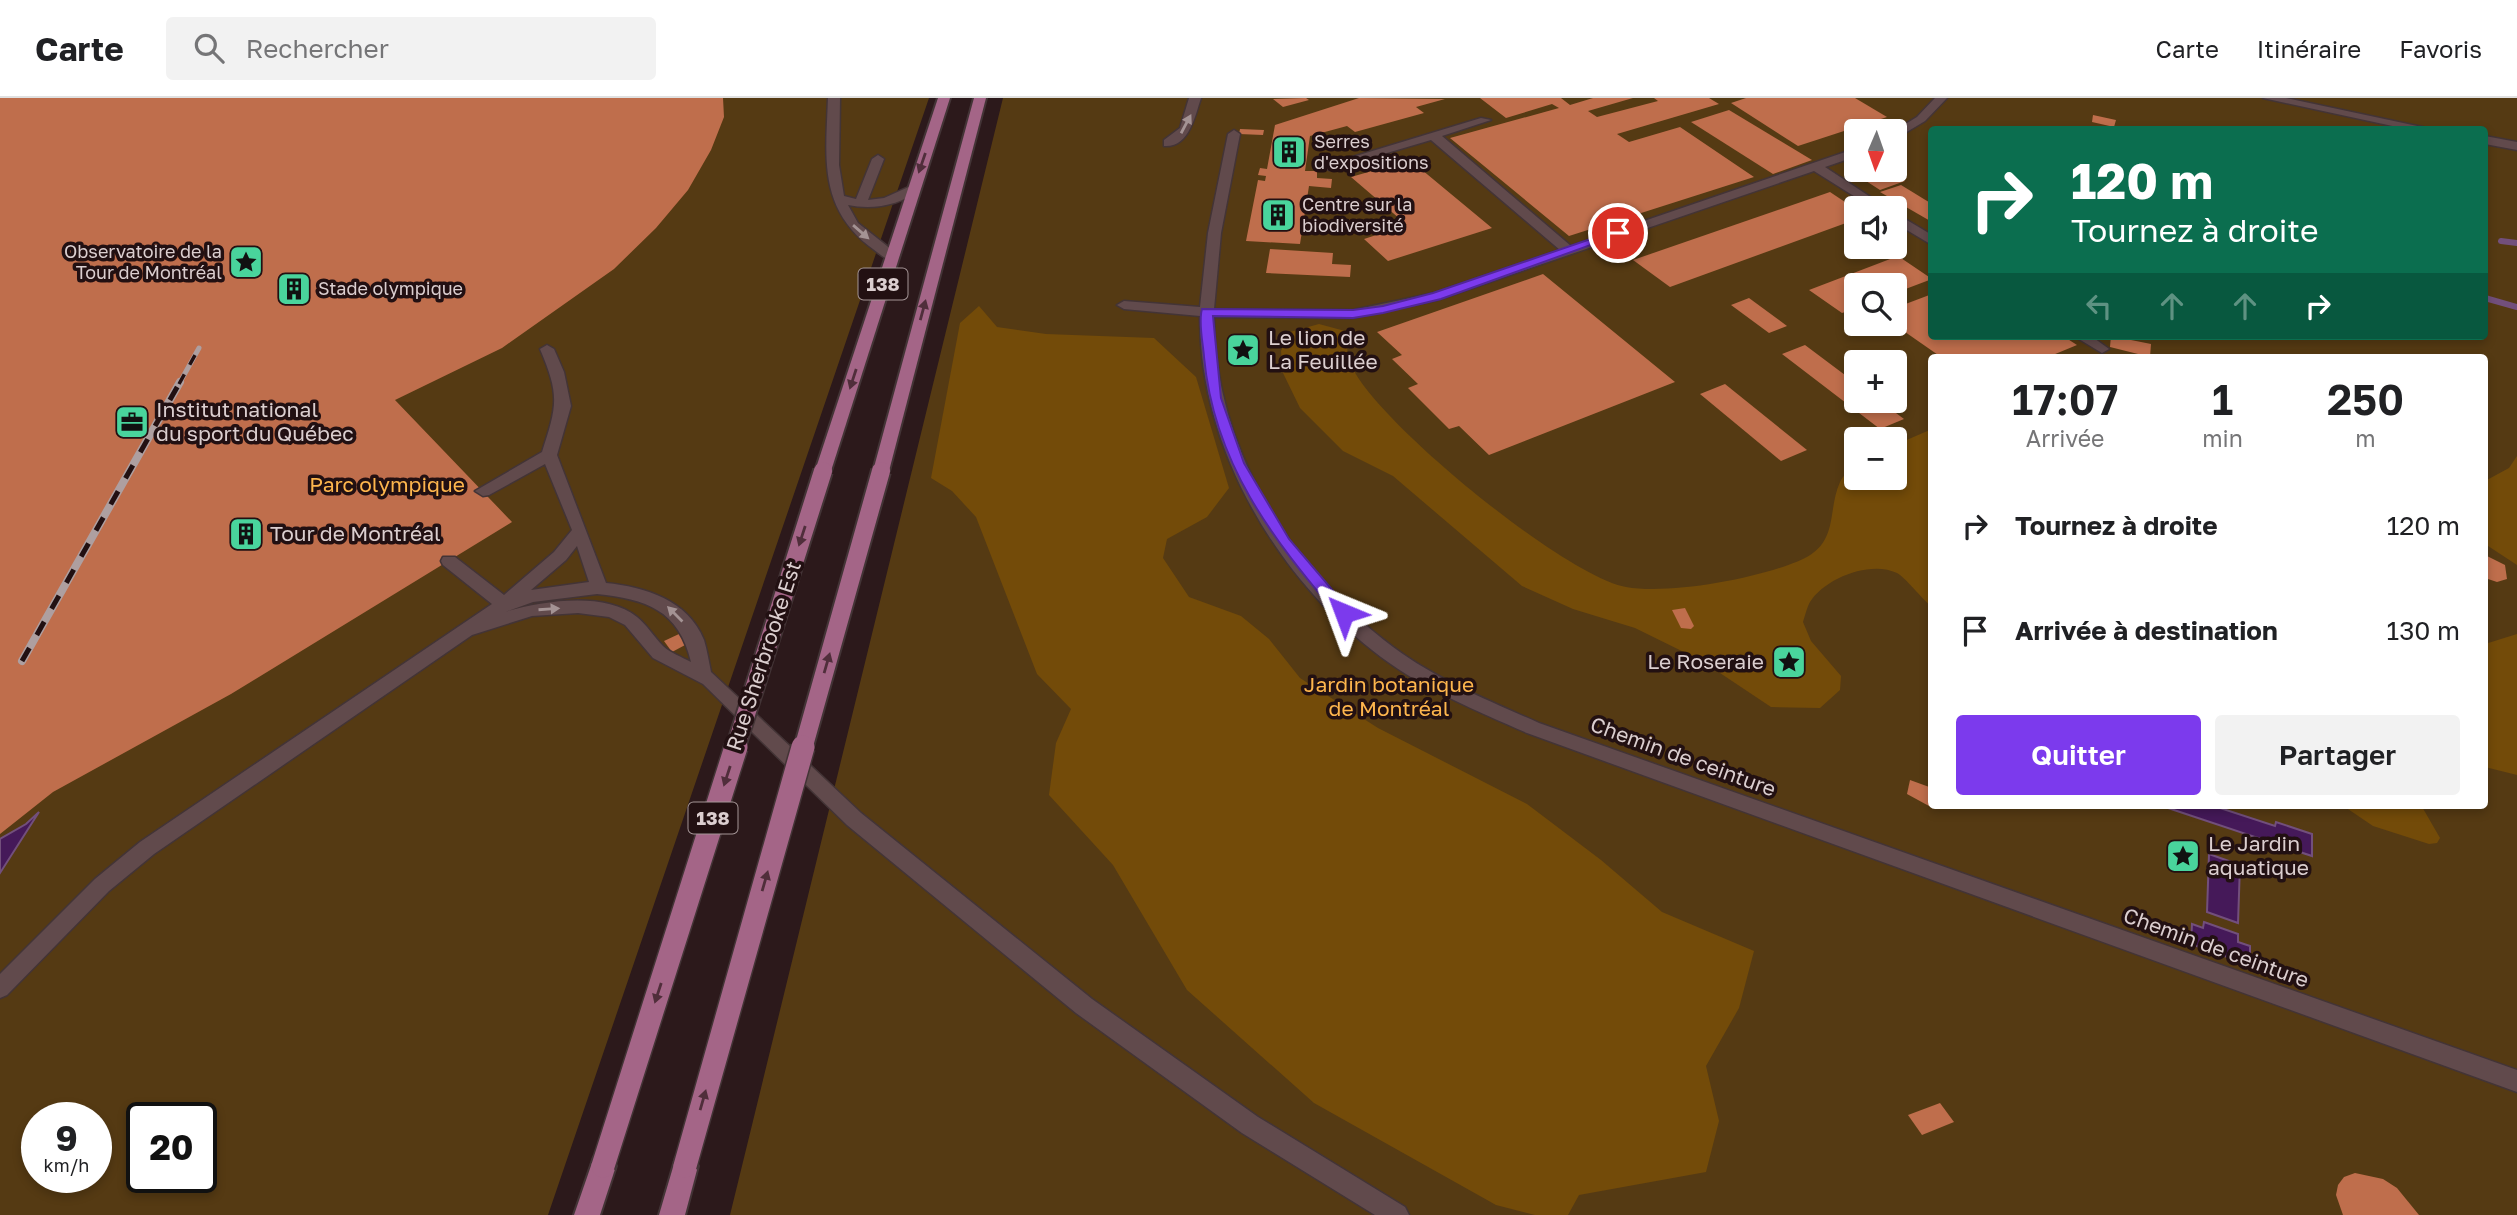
<!DOCTYPE html>
<html lang="fr">
<head>
<meta charset="utf-8">
<style>
	:root { --surface:#fff; --page:#f2f2f2; --text:#202124; --muted:#757577; --line:#e0e0e0; --accent:#7c3aed }
	body { margin:0; font-family:"Golos Text",sans-serif; background:var(--page); color:var(--text); height:100vh; display:flex; flex-direction:column; font-size:26px; white-space:nowrap }
	* { box-sizing:border-box; margin:0 }
	p { font-size:23px; color:var(--muted) }
	.icon { flex:none; width:38px; height:38px; fill:none; stroke:currentColor; stroke-width:2; stroke-linecap:round; stroke-linejoin:round }
	.map { position:relative; flex:1; overflow:hidden }
	.side { position:absolute; left:1928px; top:256px; width:560px; height:455px; display:flex; flex-direction:column; background:var(--surface); border-radius:7px; box-shadow:0 4px 10px #0003 }
	.side>* { flex:none }
	.top-card { position:absolute; left:1928px; top:28px; width:560px; height:214px; border-radius:7px; box-shadow:0 4px 10px #0003; background:#0b6e4f; color:#fff; overflow:hidden }
	.needle { width:46px; rotate:182deg }
	.fabs { position:absolute; left:1844px; top:21px; display:grid; gap:14px }
	.fabs a { display:grid; place-items:center; width:63px; height:63px; border-radius:7px; background:var(--surface); box-shadow:0 4px 10px #0003; font-size:35px }
	.speed { position:absolute; left:21px; top:1004px; display:flex; gap:14px; font-size:35px; font-weight:700; text-align:center }
	.speed>* { display:grid; place-content:center; width:91px; height:91px; border-radius:50%; background:var(--surface); box-shadow:0 4px 10px #0003; line-height:1 }
	.speed small { font-size:18px; font-weight:400 }
	.speed .limit { border:4px solid #111; border-radius:10px; background:#fff; color:#111 }
	.pin { position:absolute; display:grid; place-items:center; width:60px; height:60px; color:#fff; margin:-30px; border:4px solid #fff; border-radius:50%; box-shadow:0 2px 7px #0007 }
	.me { position:absolute; width:77px; margin:-38px; rotate:316deg; stroke-linejoin:round; filter:drop-shadow(0 0 5px #0008) }
	.turn { display:flex; align-items:center; gap:24px; height:147px; padding:0 28px; font-size:32px }
	.turn .icon { width:91px; height:91px; stroke-width:2.5 }
	.turn b { display:block; font-size:49px; line-height:60px }
	.lanes { display:flex; align-items:center; height:66px; padding:0 28px; background:#0003; justify-content:center; gap:35px; direction:ltr }
	.lanes .off { opacity:.35 }
	.eta { display:flex; justify-content:space-evenly; align-items:center; height:119px; text-align:center }
	.eta b { font-size:42px; font-weight:600; line-height:49px }
	.primary-button { display:flex; gap:14px; margin-top:auto; padding:14px 28px }
	.primary-button a { flex:1; height:80px; border-radius:7px; background:var(--accent); color:#fff; font-size:28px; font-weight:600; line-height:80px; text-align:center }
	.primary-button a+a { background:var(--page); color:var(--text) }
	ul { padding:0; list-style:none }
	li { display:flex; align-items:center; gap:21px; height:105px; padding:0 28px }
	li div { flex:1 }
	li b { display:block; font-size:26px }
	li em { font-style:normal }
	header { display:flex; align-items:center; gap:42px; box-sizing:border-box; height:98px; padding:0 35px; background:var(--surface); border-bottom:2px solid var(--line) }
	header strong { font-size:33px }
	nav { display:flex; gap:38px; margin-inline-start:auto; font-size:24px }
	.search { width:490px; height:63px; background:var(--page); display:flex; align-items:center; gap:18px; box-sizing:border-box; padding:0 24px; border-radius:7px; color:var(--muted); font-size:26px }
	.map>svg:first-child { display:block }
	.green { fill:#553a13; fill-rule:evenodd }
	.forest { fill:#734b09 }
	.water { fill:#451959; stroke:#724f7c; stroke-width:2 }
	.lines { fill:none; stroke-linecap:round; stroke-linejoin:round }
	.stream { stroke:#724f7c; stroke-width:6 }
	.building { fill:#bf6e4c }
	.service-casing { stroke:#433436; stroke-width:3 }
	.primary-casing { stroke:#433436; stroke-width:4 }
	.service { fill:#614a4c; fill-rule:evenodd }
	.primary { fill:#a46587; fill-rule:evenodd }
	.rail-far1-casing { stroke:#ae9fa0; stroke-width:5 }
	.rail-casing { stroke:#ae9fa0; stroke-width:8 }
	.rail-far1 { stroke:#221012; stroke-width:3.5; stroke-dasharray:11; stroke-linecap:butt }
	.rail { stroke:#221012; stroke-width:5; stroke-dasharray:15; stroke-linecap:butt }
	.primary-bridge-far1-casing { stroke:#433436; stroke-width:22; stroke-linecap:butt }
	.primary-bridge-casing { stroke:#433436; stroke-width:26; stroke-linecap:butt }
	.primary-bridge-far1 { stroke:#a46587; stroke-width:18 }
	.primary-bridge { stroke:#a46587; stroke-width:23 }
	.oneway { fill:#a49394 }
	.oneway2 { fill:#502e3b }
	.route { fill:#7c3aed; stroke:#51269a; stroke-width:2 }
	.labels { text-anchor:middle; stroke-width:7; stroke-linejoin:round; paint-order:stroke }
	.far-poi-label { font-size:18px; fill:#dbcecf; stroke:#221012; text-anchor:start }
	.shield { fill:#221012; stroke:#a49596; stroke-width:2 }
	.shield-label { font-size:19px; font-weight:bold; fill:#dbcecf }
	.poi-label { font-size:21px; fill:#dbcecf; stroke:#221012; text-anchor:start }
	.park-label { font-size:21px; fill:#fdb54d; stroke:#221012 }
	.street-label { font-size:21px; fill:#dbcecf; stroke:#221012 }
</style>
</head>
<body>
<header>
<strong>Carte</strong>
<div class="search"><svg class="icon" aria-label="search" viewBox="0 0 24 24"><circle cx="10" cy="10" r="6"/><path d="M15 15l6 6"/></svg>Rechercher</div>
<nav><a>Carte</a><a>Itinéraire</a><a>Favoris</a></nav>
</header>
<div class="map">
<svg width="2517" height="1117" viewBox="0 0 2517 1117">
	<rect width="100%" height="100%" fill="#2c191b"/>
	<g class="green">
		<path d="M 0,0 L 929,0 L 548,1117 L 0,1117 ZM 37,1020 L 96,1020 L 96,1080 L 37,1080 ZM 142,1020 L 201,1020 L 201,1080 L 142,1080 Z"/>
		<path d="M 1003,0 L 2517,0 L 2517,1117 L 730,1117 ZM 1932,32 L 2485,32 L 2485,238 L 1932,238 ZM 1857,33 L 1895,33 L 1895,72 L 1857,72 ZM 1857,110 L 1895,110 L 1895,149 L 1857,149 ZM 1857,187 L 1895,187 L 1895,226 L 1857,226 ZM 1932,259 L 2485,259 L 2485,707 L 1932,707 ZM 1857,264 L 1895,264 L 1895,303 L 1857,303 ZM 1857,341 L 1895,341 L 1895,380 L 1857,380 Z"/>
	</g>
	<g class="forest">
		<polygon points="979,208 997,229 1046,236 1154,240 1196,279 1229,390 1207,419 1167,441 1163,460 1189,499 1241,518 1269,541 1300,580 1378,630 1527,706 1601,762 1662,814 1754,853 1739,910 1706,968 1719,1023 1706,1074 1579,1097 1568,1117 1535,1117 1496,1107 1314,1005 1187,892 1113,767 1049,697 1056,645 1071,611 1037,576 976,419 952,393 931,380 960,225"/>
		<path d="M 1319,226 L 1345,233 C 1347,244 1347,259 1352,269 C 1379,326 1565,478 1626,489 C 1670,497 1762,480 1803,461 C 1839,444 1827,413 1840,384 C 1843,377 1852,370 1857,364 L 1857,380 L 1895,380 L 1895,347 L 1932,331 L 1932,509 C 1922,501 1905,479 1897,475 C 1871,462 1825,480 1810,504 C 1807,509 1805,518 1803,524 L 1811,543 L 1841,578 L 1840,592 L 1820,610 L 1771,609 L 1702,563 L 1635,530 L 1573,511 L 1522,488 L 1393,378 L 1343,353 L 1300,310 L 1283,275 L 1281,253 L 1290,234 Z"/>
		<polygon points="2517,358 2517,467 2485,446 2485,383 2509,370"/>
		<polygon points="2517,536 2517,677 2485,669 2485,546"/>
		<polygon points="2342,707 2421,707 2440,740 2437,745 2429,746 2373,728"/>
	</g>
	<g class="water">
		<polygon points="2159,707 2211,707 2275,728 2276,724 2312,736 2312,758"/>
		<polygon points="39,714 0,775 0,741 26,726"/>
		<polygon points="2209,756 2240,767 2238,825 2207,814"/>
		<polygon points="2204,824 2238,836 2238,844 2250,848 2250,867 2191,846 2192,826 2203,830"/>
	</g>
	<g class="lines">
		<g class="stream">
			<polyline points="2501,143 2517,145"/>
			<polyline points="2485,200 2517,209"/>
		</g>
	</g>
	<g class="building">
		<polygon points="0,0 723,0 724,19 711,52 688,92 656,130 614,171 502,250 395,302 512,424 231,596 53,694 0,736"/>
		<polygon points="1306,0 1309,2 1283,9 1273,1"/>
		<polygon points="1359,0 1445,1 1416,9 1424,15 1355,34 1347,28 1310,38 1305,73 1317,73 1317,80 1332,81 1331,90 1309,88 1300,146 1246,143 1258,82 1265,83 1266,78 1258,77 1260,70 1267,71 1275,27"/>
		<polygon points="1480,0 1561,0 1570,7 1593,0 1633,0 1588,13 1597,19 1658,3 1654,0 1709,0 1719,6 1617,36 1629,44 1680,29 1754,79 1569,138 1450,40 1559,10 1552,6 1506,20"/>
		<polygon points="1746,0 1855,0 1887,19 1798,48 1731,5"/>
		<polygon points="1729,12 1812,62 1773,76 1691,24"/>
		<polygon points="2093,17 2116,22 2114,29 2092,24"/>
		<polygon points="1240,31 1264,32 1263,37 1239,36"/>
		<polygon points="1410,62 1492,130 1388,163 1364,141 1407,127 1351,79"/>
		<polygon points="1857,69 1857,72 1886,72 1905,83 1880,92 1849,72"/>
		<polygon points="1901,87 1932,106 1932,124 1880,94"/>
		<polygon points="1830,94 1857,112 1857,121 1670,189 1633,162"/>
		<polygon points="1270,151 1333,155 1332,166 1351,167 1350,179 1266,175"/>
		<polygon points="1898,158 1932,181 1895,195 1895,187 1857,187 1857,210 1842,215 1809,192"/>
		<polygon points="1543,176 1675,284 1489,357 1459,328 1449,331 1408,290 1418,286 1392,261 1402,257 1377,234"/>
		<polygon points="1932,196 1932,238 2063,238 2077,247 2048,259 1941,259 1895,227 1895,210"/>
		<polygon points="1749,200 1787,228 1769,235 1731,207"/>
		<polygon points="2111,238 2151,246 2150,259 2110,249"/>
		<polygon points="1805,247 1857,286 1857,303 1880,303 1904,321 1880,331 1782,256"/>
		<polygon points="1725,286 1807,352 1781,363 1700,296"/>
		<polygon points="2485,457 2505,467 2507,481 2497,484 2485,480"/>
		<polygon points="1685,510 1694,528 1691,531 1681,530 1672,512"/>
		<polygon points="679,536 687,546 672,554 664,543"/>
		<polygon points="1910,682 1932,690 1929,708 1907,696"/>
		<polygon points="1940,1005 1954,1024 1922,1037 1908,1017"/>
		<polygon points="2355,1075 2383,1081 2397,1090 2419,1117 2343,1117 2336,1097 2338,1087 2344,1079"/>
	</g>
	<g class="lines">
		<g class="service-casing">
			<g id="service">
				<path d="M 828,0 L 840,0 L 839,67 L 844,98 L 856,101 L 872,61 L 878,57 L 884,61 L 868,102 L 884,100 L 913,87 L 919,91 C 901,108 871,112 848,107 L 858,125 L 897,156 L 897,162 C 886,164 878,154 869,148 C 818,108 826,58 828,0 Z"/>
				<path d="M 1189,0 L 1201,0 C 1195,18 1189,50 1164,48 L 1164,42 L 1180,30 Z"/>
				<polygon points="1935,0 1947,0 1925,23 1895,41 1894,33 1917,19"/>
				<polygon points="2263,0 2286,0 2436,32 2411,32"/>
				<path d="M 1481,20 L 1491,22 L 1442,38 L 1571,148 L 1857,50 L 1857,58 L 1825,69 L 1887,110 L 1873,110 L 1814,73 L 1437,202 L 1353,220 L 1214,219 C 1214,348 1291,473 1393,549 C 1437,582 1490,603 1539,625 L 2517,972 L 2517,994 L 1527,635 C 1477,613 1424,591 1381,559 C 1277,481 1199,349 1200,218 L 1124,211 L 1117,207 L 1124,203 L 1200,209 L 1208,135 L 1228,36 L 1234,32 L 1240,36 L 1221,135 L 1214,211 L 1353,212 L 1434,195 L 1560,152 L 1431,42 L 1329,72 L 1323,68 Z"/>
				<polygon points="2485,38 2517,44 2517,52 2485,46"/>
				<polygon points="1895,115 1932,137 1932,147 1895,125"/>
				<polygon points="2074,238 2091,238 2109,251 2102,255"/>
				<path d="M 547,247 L 554,251 L 564,274 L 571,308 L 557,357 L 606,485 C 645,489 688,502 704,542 C 707,552 709,564 711,574 L 861,715 L 1092,901 L 1258,1019 L 1405,1109 L 1409,1117 L 1375,1117 L 1242,1035 L 1076,915 L 847,727 L 703,586 L 653,560 L 625,527 L 609,519 L 578,515 L 532,518 L 472,537 L 154,756 L 109,793 L 7,897 L 0,900 L 0,876 L 95,781 L 140,744 L 492,506 L 443,467 L 441,463 L 443,459 L 455,459 L 504,497 L 554,454 L 572,432 L 545,366 L 489,397 L 483,398 L 475,393 L 542,354 C 557,307 560,298 540,251 ZM 577,448 L 589,484 L 531,492 L 566,462 ZM 597,496 C 646,501 679,512 691,564 C 682,559 670,555 663,548 C 654,539 647,527 637,519 C 605,493 541,503 505,514 L 533,504 Z"/>
			</g>
		</g>
		<g class="primary-casing">
			<g id="primary">
				<polygon points="938,0 950,0 831,373 829,377 817,377 815,373"/>
				<polygon points="974,0 986,0 889,373 881,379 873,373"/>
				<polygon points="603,1055 612,1059 616,1068 600,1117 574,1117 594,1059"/>
				<polygon points="685,1055 694,1059 698,1068 685,1117 659,1117 676,1059"/>
			</g>
		</g>
		<use href="#service" class="service"/>
		<use href="#primary" class="primary"/>
		<g class="rail-far1-casing">
			<polyline id="rail-far1" points="179,286 199,250"/>
		</g>
		<g class="rail-casing">
			<polyline id="rail" points="22,563 180,284"/>
		</g>
		<use href="#rail-far1" class="rail-far1"/>
		<use href="#rail" class="rail"/>
		<g class="primary-bridge-far1-casing">
			<g id="primary-bridge-far1">
				<polyline points="735,651 823,373"/>
				<polyline points="803,651 881,373"/>
			</g>
		</g>
		<g class="primary-bridge-casing">
			<g id="primary-bridge">
				<polyline points="603,1068 736,649"/>
				<polyline points="685,1068 803,649"/>
			</g>
		</g>
		<use href="#primary-bridge-far1" class="primary-bridge-far1"/>
		<use href="#primary-bridge" class="primary-bridge"/>
	</g>
	<defs><path id="oneway-solid" d="M-6-.8H1V-3.2L6.5 0L1 3.2V.8H-6Z" transform="scale(1.75)"/></defs>
	<g class="oneway">
		<use href="#oneway-solid" transform="translate(1186 26) rotate(-62)"/>
		<use href="#oneway-solid" transform="translate(861 134) rotate(41)"/>
		<use href="#oneway-solid" transform="translate(549 511) rotate(-4)"/>
		<use href="#oneway-solid" transform="translate(675 516) rotate(-135)"/>
	</g>
	<g class="oneway2">
		<use href="#oneway-solid" transform="translate(922 65) rotate(109)"/>
		<use href="#oneway-solid" transform="translate(923 212) rotate(-75)"/>
		<use href="#oneway-solid" transform="translate(853 281) rotate(108)"/>
		<use href="#oneway-solid" transform="translate(802 438) rotate(108)"/>
		<use href="#oneway-solid" transform="translate(827 565) rotate(-74)"/>
		<use href="#oneway-solid" transform="translate(727 678) rotate(108)"/>
		<use href="#oneway-solid" transform="translate(765 783) rotate(-74)"/>
		<use href="#oneway-solid" transform="translate(658 895) rotate(108)"/>
		<use href="#oneway-solid" transform="translate(703 1002) rotate(-74)"/>
	</g>
	<path class="route" d="M 1614,133 L 1624,135 L 1441,201 L 1383,215 L 1353,220 L 1213,218 L 1221,300 L 1244,365 L 1289,441 L 1352,515 L 1344,521 L 1339,519 C 1272,440 1214,366 1204,259 C 1203,245 1198,224 1202,211 L 1353,212 L 1383,208 L 1433,195 Z"/>
	<defs>
		<g id="building-square" transform="scale(1.75)"><rect x="-9" y="-9" width="18" height="18" rx="4" fill="#49d49c" stroke="#221012"/><path d="M-4-6H4V6H1V3H-1V6H-4ZM-2.5-4.3h1.7v1.8h-1.7ZM.8-4.3h1.7v1.8H.8ZM-2.5-1h1.7V.8h-1.7ZM.8-1h1.7V.8H.8Z" fill="#111"/></g>
		<g id="sight-square" transform="scale(1.75)"><rect x="-9" y="-9" width="18" height="18" rx="4" fill="#49d49c" stroke="#221012"/><path d="M0-6L1.8-2.2L6-1.7L2.9 1.2L3.7 5.4L0 3.3L-3.7 5.4L-2.9 1.2L-6-1.7L-1.8-2.2Z" fill="#111"/></g>
		<g id="office-square" transform="scale(1.75)"><rect x="-9" y="-9" width="18" height="18" rx="4" fill="#49d49c" stroke="#221012"/><path d="M-6-3h4V-5.5h4V-3h4V5H-6ZM-1-4.5V-3h2v-1.5ZM-6 0V1H6V0Z" fill="#111"/></g>
	</defs>
	<g fill-rule="evenodd">
		<use href="#building-square" x="1289" y="54"/>
		<use href="#building-square" x="1278" y="117"/>
		<use href="#sight-square" x="246" y="164"/>
		<use href="#building-square" x="294" y="191"/>
		<use href="#sight-square" x="1243" y="252"/>
		<use href="#office-square" x="132" y="324"/>
		<use href="#building-square" x="246" y="436"/>
		<use href="#sight-square" x="1789" y="564"/>
		<use href="#sight-square" x="2183" y="758"/>
	</g>
	<g class="labels">
		<g class="far-poi-label">
			<text x="1314" y="50">Serres<tspan x="1314" dy="21">d'expositions</tspan></text>
			<text x="1302" y="113">Centre sur la<tspan x="1302" dy="21">biodiversité</tspan></text>
			<text x="222" y="160" text-anchor="end">Observatoire de la<tspan x="222" dy="21">Tour de Montréal</tspan></text>
			<text x="318" y="197">Stade olympique</text>
		</g>
		<g class="shield">
			<rect x="858.5" y="170.5" width="49" height="31" rx="5"/>
			<rect x="688.5" y="704.5" width="49" height="31" rx="5"/>
		</g>
		<g class="shield-label">
			<text x="883" y="193">138</text>
			<text x="713" y="727">138</text>
		</g>
		<g class="poi-label">
			<text x="1268" y="247">Le lion de<tspan x="1268" dy="24">La Feuillée</tspan></text>
			<text x="156" y="319">Institut national<tspan x="156" dy="24">du sport du Québec</tspan></text>
			<text x="270" y="443">Tour de Montréal</text>
			<text x="1764" y="571" text-anchor="end">Le Roseraie</text>
			<text x="2208" y="753">Le Jardin<tspan x="2208" dy="24">aquatique</tspan></text>
		</g>
		<g class="park-label">
			<text x="387" y="394">Parc olympique</text>
			<text x="1389" y="594">Jardin botanique<tspan x="1389" dy="24">de Montréal</tspan></text>
		</g>
		<g class="street-label">
			<text transform="translate(764 558) rotate(-72)" y="7">Rue Sherbrooke Est</text>
			<text transform="translate(1683 659) rotate(20)" y="7">Chemin de ceinture</text>
			<text transform="translate(2216 850) rotate(20)" y="7">Chemin de ceinture</text>
		</g>
	</g>
</svg>
<div class="fabs">
<a><svg class="needle" viewBox="-14 -14 28 28"><path d="M0-13l5 13h-10z" fill="#e53935"/><path d="M0 13l5-13h-10z" fill="#757577"/></svg></a>
<a><svg class="icon" aria-label="sound" viewBox="0 0 24 24"><path d="M4 9h4l5-4v14l-5-4H4zM17 9q2 3 0 6"/></svg></a>
<a><svg class="icon" aria-label="search" viewBox="0 0 24 24"><circle cx="10" cy="10" r="6"/><path d="M15 15l6 6"/></svg></a>
<a>+</a>
<a>−</a>
</div>
<div class="speed"><div>9<small>km/h</small></div><div class="limit">20</div></div>
<div class="pin" style="left:1618px;top:135px;background:#d93025"><svg class="icon" aria-label="arrive" viewBox="0 0 24 24"><path d="M6 21V4h12l-3 4 3 4H6"/></svg></div>
<svg class="me" style="left:1344px;top:515px" viewBox="-20 -20 40 40"><path d="M0-17L14 15 0 8-14 15z" fill="#7c3aed" stroke="#fff" stroke-width="4"/></svg>
<div class="top-card">
<div class="turn"><svg class="icon" aria-label="right" viewBox="0 0 24 24"><path d="M7 20v-9h11M14 6l5 5-5 5"/></svg><div><b>120 m</b>Tournez à droite</div></div>
<div class="lanes"><svg class="icon off" aria-label="left" viewBox="0 0 24 24"><path d="M17 20v-9H6M10 6l-5 5 5 5"/></svg><svg class="icon off" aria-label="ahead" viewBox="0 0 24 24"><path d="M12 20V5M6 11l6-6 6 6"/></svg><svg class="icon off" aria-label="ahead" viewBox="0 0 24 24"><path d="M12 20V5M6 11l6-6 6 6"/></svg><svg class="icon" aria-label="right" viewBox="0 0 24 24"><path d="M7 20v-9h11M14 6l5 5-5 5"/></svg></div>
</div>
<section class="side">
<div class="eta">
<div><b>17:07</b><p>Arrivée</p></div>
<div><b>1</b><p>min</p></div>
<div><b>250</b><p>m</p></div>
</div>
<ul>
<li><svg class="icon" aria-label="right" viewBox="0 0 24 24"><path d="M7 20v-9h11M14 6l5 5-5 5"/></svg><div><b>Tournez à droite</b></div><em>120 m</em></li>
<li><svg class="icon" aria-label="arrive" viewBox="0 0 24 24"><path d="M6 21V4h12l-3 4 3 4H6"/></svg><div><b>Arrivée à destination</b></div><em>130 m</em></li>
</ul>
<div class="primary-button"><a>Quitter</a><a>Partager</a></div>
</section>
</div>
</body>
</html>
